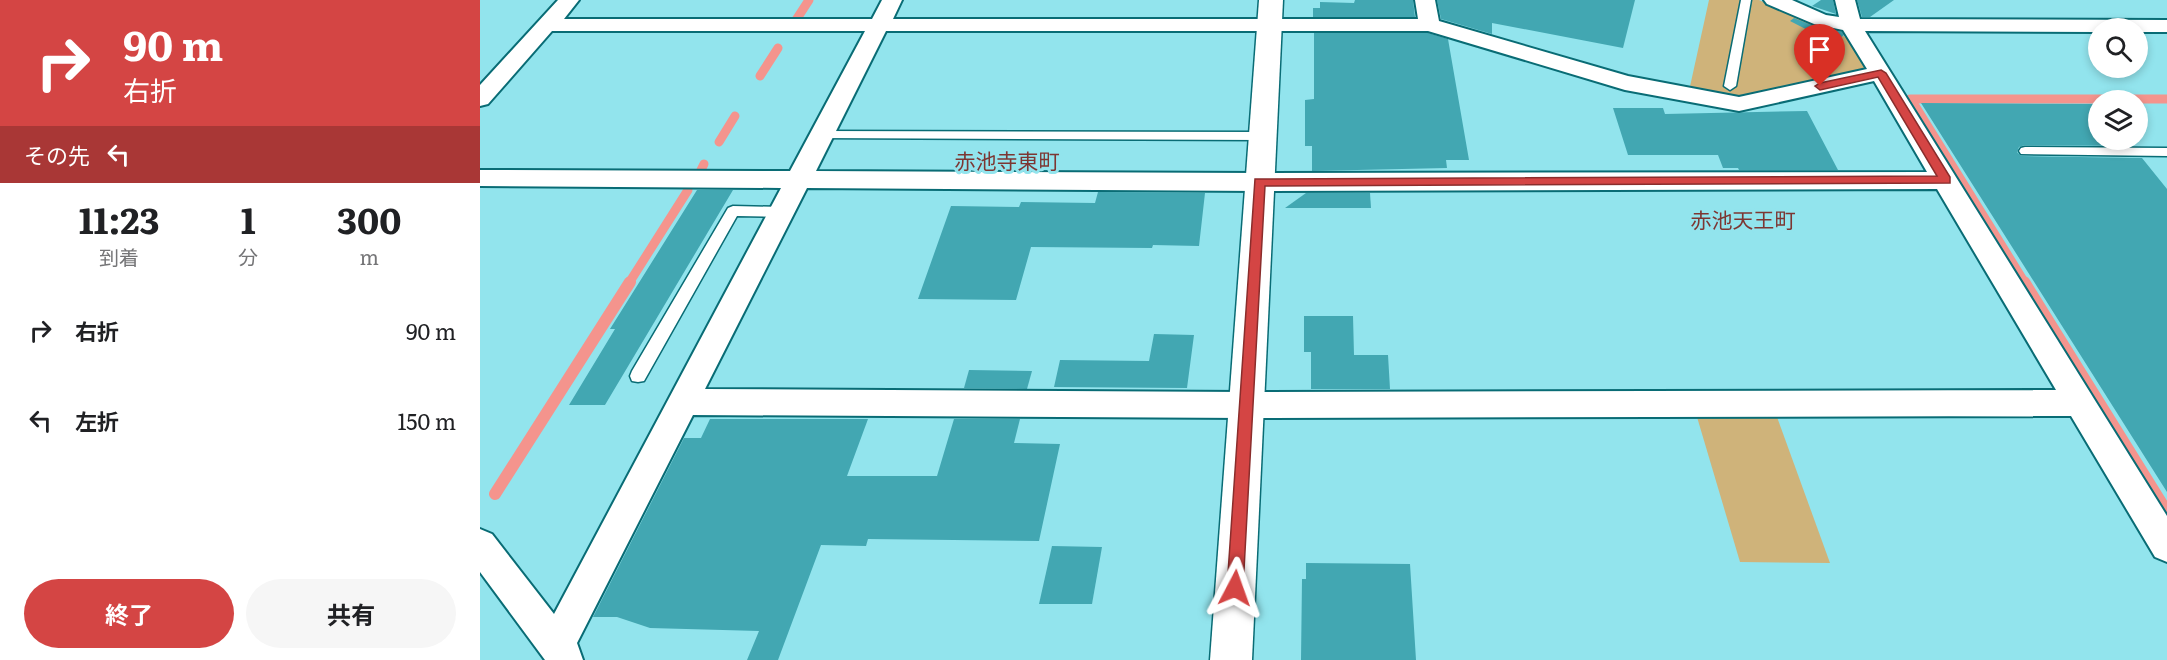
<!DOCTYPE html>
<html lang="ja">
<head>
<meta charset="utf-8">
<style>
	:root { --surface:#fff; --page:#f6f6f6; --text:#202124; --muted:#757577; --accent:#d44544 }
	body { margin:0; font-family:Literata,"Noto Sans JP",serif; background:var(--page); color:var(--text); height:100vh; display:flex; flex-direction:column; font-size:22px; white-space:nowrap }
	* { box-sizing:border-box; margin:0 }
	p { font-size:20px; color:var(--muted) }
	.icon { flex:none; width:33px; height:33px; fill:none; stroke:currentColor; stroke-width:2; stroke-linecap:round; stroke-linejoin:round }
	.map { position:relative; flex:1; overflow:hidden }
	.sheet { display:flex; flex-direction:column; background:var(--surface); width:480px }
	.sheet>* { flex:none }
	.banner { background:#d44544; color:#fff; overflow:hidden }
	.fabs { position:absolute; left:1608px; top:18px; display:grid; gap:12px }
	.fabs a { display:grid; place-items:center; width:60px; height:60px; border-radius:50%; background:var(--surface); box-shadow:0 3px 9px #0003; font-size:30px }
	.pin { position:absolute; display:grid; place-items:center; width:51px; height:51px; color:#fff; margin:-62px -26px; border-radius:50% 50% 50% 0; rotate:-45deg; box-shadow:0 0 6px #0007 }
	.pin .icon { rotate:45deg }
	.me { position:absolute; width:66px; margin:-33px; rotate:4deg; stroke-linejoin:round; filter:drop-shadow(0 0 4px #0008) }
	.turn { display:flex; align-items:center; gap:21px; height:126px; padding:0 24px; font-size:27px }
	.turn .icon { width:78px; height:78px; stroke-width:2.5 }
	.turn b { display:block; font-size:42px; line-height:51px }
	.then { display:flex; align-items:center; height:57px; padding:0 24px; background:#0003; gap:12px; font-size:22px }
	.eta { display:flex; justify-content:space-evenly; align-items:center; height:102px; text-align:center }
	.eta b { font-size:36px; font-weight:700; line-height:42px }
	.cta { display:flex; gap:12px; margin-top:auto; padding:12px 24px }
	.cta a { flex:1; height:69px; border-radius:36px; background:var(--accent); color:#fff; font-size:24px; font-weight:700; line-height:69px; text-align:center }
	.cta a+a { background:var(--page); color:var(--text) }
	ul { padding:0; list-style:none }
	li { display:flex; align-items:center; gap:18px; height:90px; padding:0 24px }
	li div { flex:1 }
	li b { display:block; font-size:22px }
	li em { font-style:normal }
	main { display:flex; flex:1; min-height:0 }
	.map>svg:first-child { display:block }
	.green { fill:#cfb37a }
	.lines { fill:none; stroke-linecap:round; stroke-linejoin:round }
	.stream-far1 { stroke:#f4948d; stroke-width:9 }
	.stream { stroke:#f4948d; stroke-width:12 }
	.building { fill:#42a7b2 }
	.service-casing { stroke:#096c75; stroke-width:3 }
	.minor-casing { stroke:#096c75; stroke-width:4 }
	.tertiary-casing { stroke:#096c75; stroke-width:3 }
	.service { fill:#fff; fill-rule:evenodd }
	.minor { fill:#fff; fill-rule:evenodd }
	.tertiary { fill:#fff; fill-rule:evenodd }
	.route { fill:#d44544; stroke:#8a2d2c; stroke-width:1.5 }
	.labels { text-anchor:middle; stroke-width:6; stroke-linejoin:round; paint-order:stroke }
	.quarter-label { font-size:21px; fill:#7d3632; stroke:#92e4ed }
</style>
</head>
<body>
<main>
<section class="sheet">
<div class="banner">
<div class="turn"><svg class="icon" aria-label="right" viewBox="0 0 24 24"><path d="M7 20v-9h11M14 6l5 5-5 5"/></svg><div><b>90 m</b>右折</div></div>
<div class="then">その先<svg class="icon" aria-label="left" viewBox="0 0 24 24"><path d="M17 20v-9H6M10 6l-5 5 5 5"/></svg></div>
</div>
<div class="eta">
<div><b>11:23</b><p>到着</p></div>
<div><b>1</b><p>分</p></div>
<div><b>300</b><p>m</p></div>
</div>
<ul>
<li><svg class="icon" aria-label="right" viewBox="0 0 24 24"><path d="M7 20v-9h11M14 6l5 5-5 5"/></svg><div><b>右折</b></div><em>90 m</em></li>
<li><svg class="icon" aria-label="left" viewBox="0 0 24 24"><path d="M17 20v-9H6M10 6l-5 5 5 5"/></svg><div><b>左折</b></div><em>150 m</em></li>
</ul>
<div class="cta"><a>終了</a><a>共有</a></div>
</section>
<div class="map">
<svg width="1687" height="660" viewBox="0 0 1687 660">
	<rect width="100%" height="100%" fill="#92e4ed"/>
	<g class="green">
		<polygon points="1229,0 1279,0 1370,39 1385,63 1383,71 1257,99 1209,91"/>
		<polygon points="1217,417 1297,417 1350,563 1260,562"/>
	</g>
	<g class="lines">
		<g class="stream-far1">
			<polyline points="316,20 329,0"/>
			<polyline points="280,76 298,48"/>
			<polyline points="1430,99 1687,99"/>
			<polyline points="1434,104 1545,283"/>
			<polyline points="239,142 255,116"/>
			<polyline points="221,170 224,164"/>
			<polyline points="149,283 208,190"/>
		</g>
		<g class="stream">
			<polyline points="1544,282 1687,512"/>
			<polyline points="15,494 150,282"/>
		</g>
	</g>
	<g class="building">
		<polygon points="875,0 933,0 935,17 833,17 833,8 840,8 840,2 874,3"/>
		<polygon points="957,0 1155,0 1143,48 1012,23 1012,34 961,19"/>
		<polygon points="1341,0 1353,0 1356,14 1332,6"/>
		<polygon points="1377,0 1414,0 1390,17 1382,17"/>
		<polygon points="1314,18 1334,26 1362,32 1364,35 1353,43 1310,21"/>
		<polygon points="834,33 948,33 968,39 989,160 966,160 967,168 832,171 832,146 825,146 825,100 834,99"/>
		<polygon points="1441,103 1618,104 1618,140 1647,140 1652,146 1545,145 1539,147 1537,152 1541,156 1662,158 1687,189 1687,492"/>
		<polygon points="1133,108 1183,108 1185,114 1327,111 1358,170 1259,170 1258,168 1243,168 1238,155 1148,155"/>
		<polygon points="217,190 253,190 125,405 89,405 135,329 130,329"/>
		<polygon points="618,192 725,193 719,246 673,245 672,248 551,247 536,300 438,299 471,206 539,207 541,202 615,203"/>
		<polygon points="826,193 890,193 891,208 805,208"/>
		<polygon points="824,316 873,316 874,355 908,355 910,389 831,389 831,352 824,352"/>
		<polygon points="674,334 714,335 707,388 574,387 580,360 669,361"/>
		<polygon points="489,370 552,371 547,389 484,388"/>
		<polygon points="230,419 388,419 367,476 457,476 474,419 540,419 534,443 580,444 559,541 388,539 386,546 341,545 298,660 267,660 279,631 170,628 137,617 113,617 204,438 221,438"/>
		<polygon points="572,546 622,547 612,604 559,604"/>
		<polygon points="826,563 930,564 936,660 821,660 822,579 826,579"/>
	</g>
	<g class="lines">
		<g class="service-casing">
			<g id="service">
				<polygon points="1261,0 1271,0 1256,86 1250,90 1244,86"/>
				<polygon points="342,131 782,132 788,136 782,140 338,138 336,135"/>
				<polygon points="1545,147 1687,148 1687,156 1541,154 1539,151 1541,148"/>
				<polygon points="253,206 302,207 309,212 302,217 257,216 164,381 158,382 152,381 150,376 152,371 248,208"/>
			</g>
		</g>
		<g class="minor-casing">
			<path id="minor" d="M 78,0 L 99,0 L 84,19 L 392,19 L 402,0 L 422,0 L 413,19 L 938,19 L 935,0 L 955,0 L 959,21 L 1148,76 L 1259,97 L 1387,69 L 1363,30 L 1334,24 L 1287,4 L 1284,0 L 1312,0 L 1346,15 L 1359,17 L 1355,0 L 1375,0 L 1380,19 L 1687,20 L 1687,32 L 1658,32 L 1658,28 L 1618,28 L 1618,32 L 1385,31 L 1687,516 L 1687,562 L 1675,557 L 1591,416 L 766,418 L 213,415 L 97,643 L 103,660 L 65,660 L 0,572 L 0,529 L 12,534 L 74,614 L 301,188 L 0,186 L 0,170 L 310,171 L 385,31 L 72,31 L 8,104 L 0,106 L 0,85 ZM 406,31 L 948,31 L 1145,90 L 1259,111 L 1394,81 L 1447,172 L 779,173 L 336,171 ZM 327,188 L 779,191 L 1457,189 L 1576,390 L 766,392 L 225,389 Z"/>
		</g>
		<g class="tertiary-casing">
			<polygon id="tertiary" points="779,0 803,0 772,660 730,660"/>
		</g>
		<use href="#service" class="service"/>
		<use href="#minor" class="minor"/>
		<use href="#tertiary" class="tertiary"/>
	</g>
	<polygon class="route" points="1401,70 1406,73 1470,177 1470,183 785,186 763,588 761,594 755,596 749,594 747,588 775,179 1457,176 1398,77 1340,90 1335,86 1340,83"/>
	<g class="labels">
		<g class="quarter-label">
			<text x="527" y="169">赤池寺東町</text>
			<text x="1263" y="228">赤池天王町</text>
		</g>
	</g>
</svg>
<div class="fabs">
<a><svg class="icon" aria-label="search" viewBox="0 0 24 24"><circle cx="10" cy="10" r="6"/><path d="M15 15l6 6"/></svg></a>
<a><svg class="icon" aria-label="layers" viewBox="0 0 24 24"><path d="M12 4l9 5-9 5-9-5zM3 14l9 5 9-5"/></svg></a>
</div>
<div class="pin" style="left:1340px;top:86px;background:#d93025"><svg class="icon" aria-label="arrive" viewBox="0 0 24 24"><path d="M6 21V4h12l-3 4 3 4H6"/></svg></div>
<svg class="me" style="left:755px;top:588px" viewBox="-20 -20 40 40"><path d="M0-17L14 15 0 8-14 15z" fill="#d44544" stroke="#fff" stroke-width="4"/></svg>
</div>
</main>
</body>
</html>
